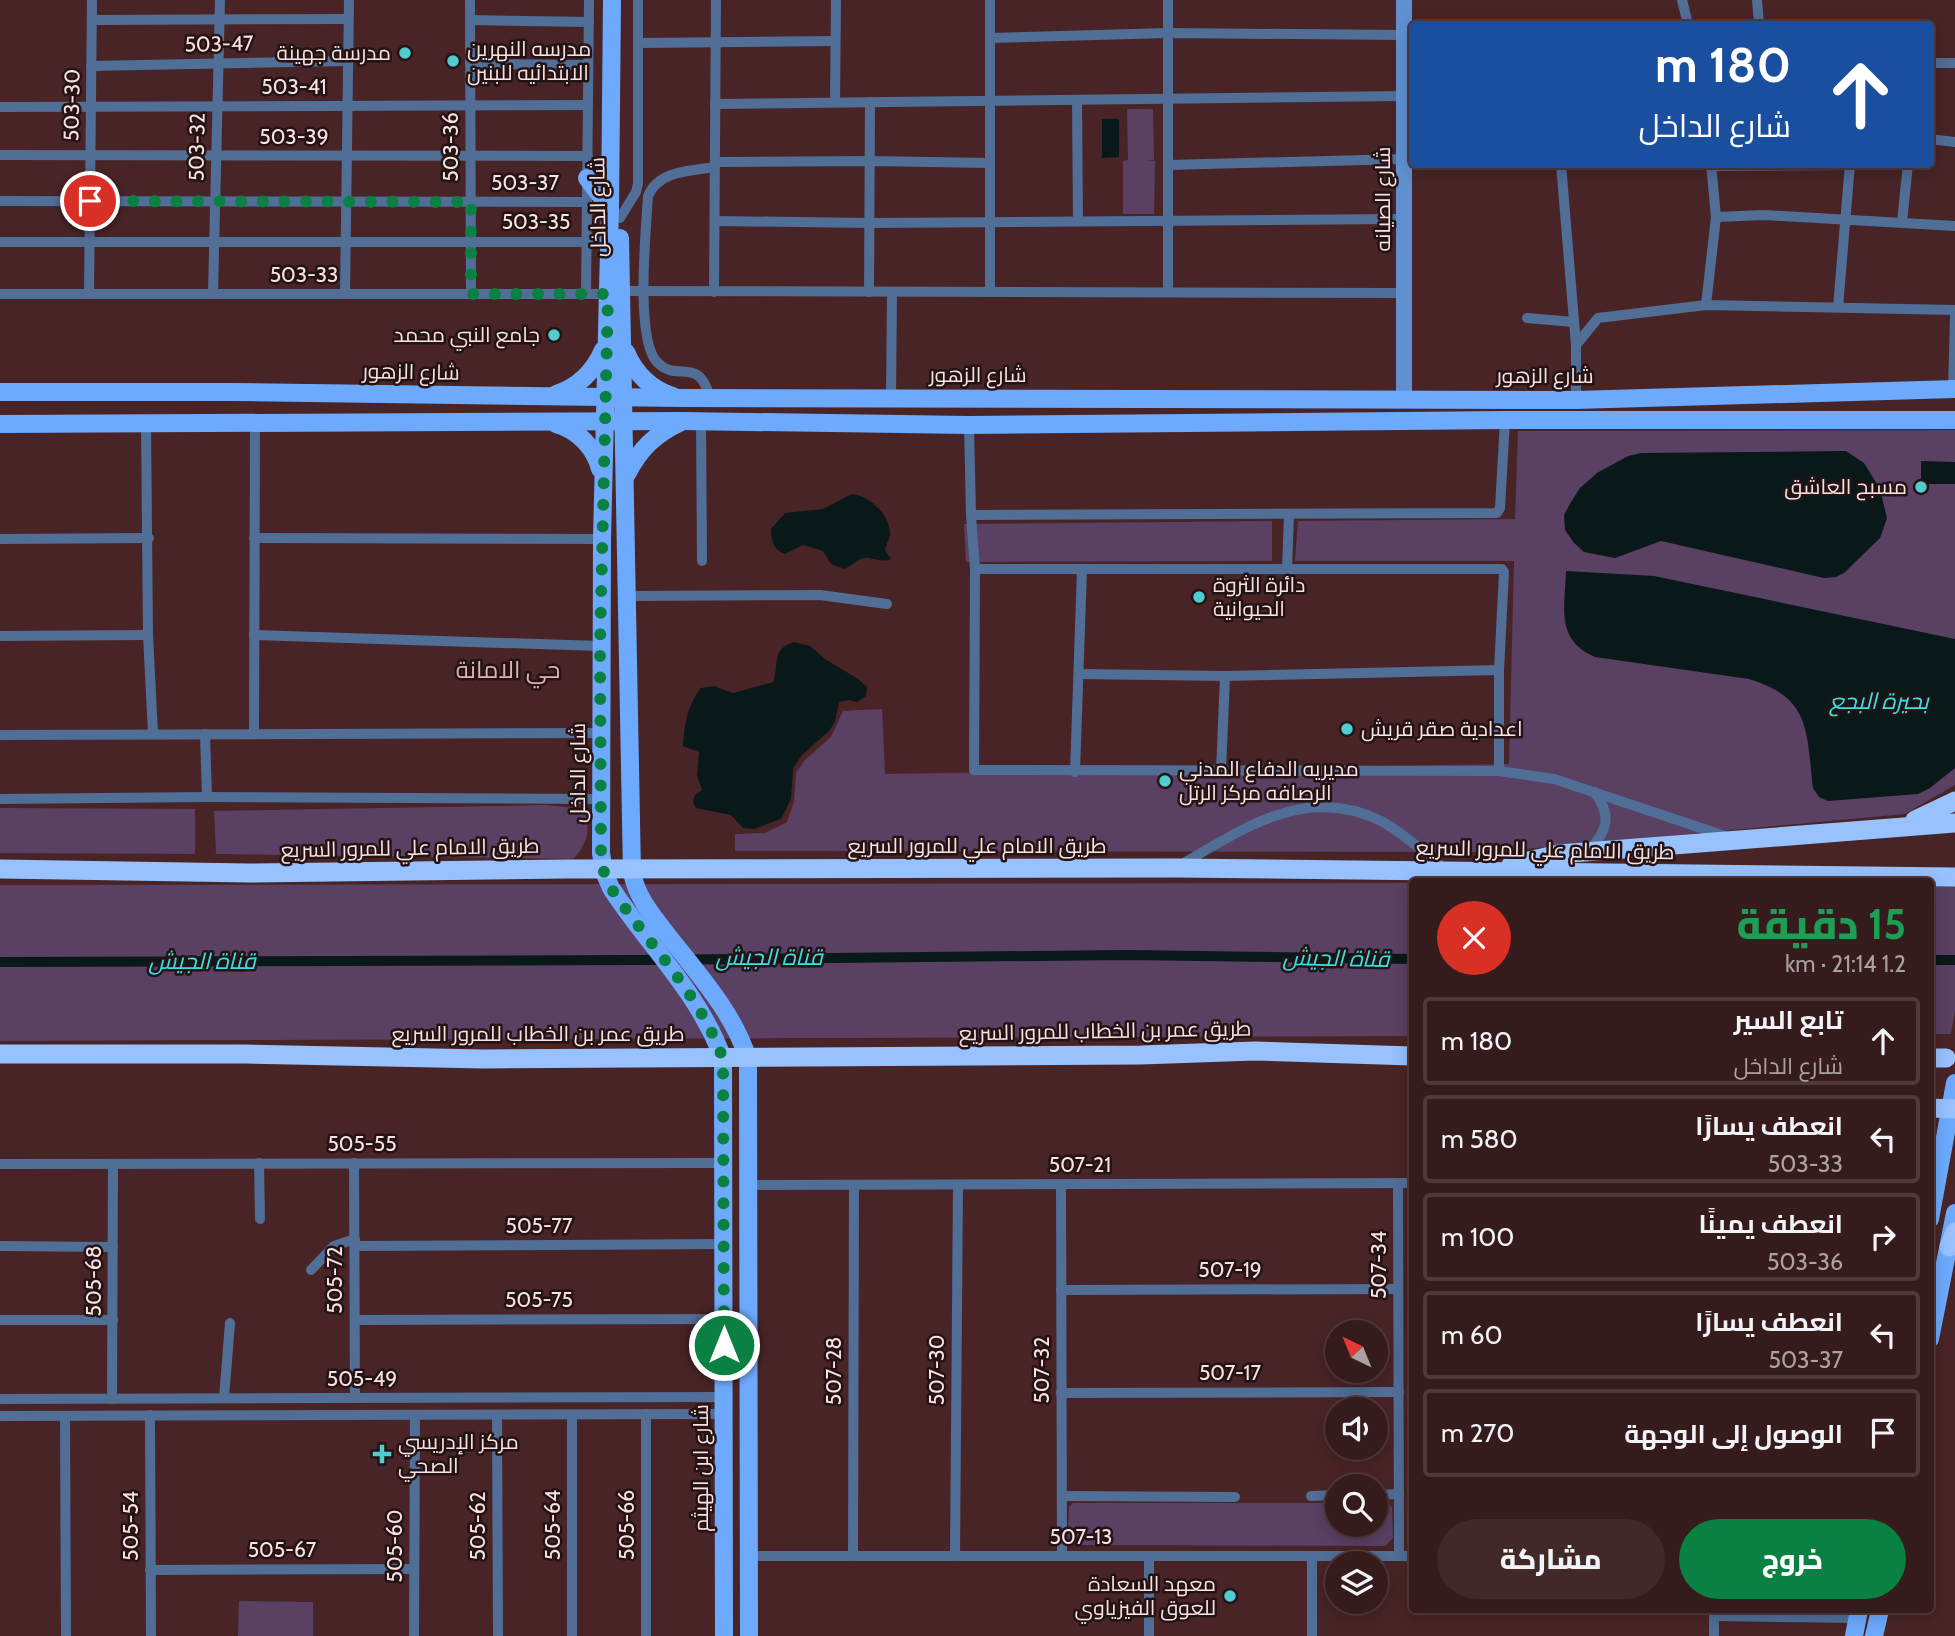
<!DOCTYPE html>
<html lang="ar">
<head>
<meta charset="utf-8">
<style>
	:root { --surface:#361b1c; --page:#412829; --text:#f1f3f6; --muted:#aaa1a3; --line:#50393b; --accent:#0b8043 }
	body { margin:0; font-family:Cabin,Cairo,sans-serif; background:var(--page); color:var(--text); direction:rtl; height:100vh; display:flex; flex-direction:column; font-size:26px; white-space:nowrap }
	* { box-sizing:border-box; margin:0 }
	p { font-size:23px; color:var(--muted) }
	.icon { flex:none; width:38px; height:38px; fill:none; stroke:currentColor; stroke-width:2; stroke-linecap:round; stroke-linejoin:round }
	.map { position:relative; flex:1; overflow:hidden; direction:ltr }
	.side { position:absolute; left:1409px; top:878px; width:525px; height:735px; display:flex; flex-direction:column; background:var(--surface); border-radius:7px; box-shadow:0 4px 18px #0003,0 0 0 2px var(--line); direction:rtl }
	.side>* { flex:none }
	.hud { position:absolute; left:1409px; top:21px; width:525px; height:147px; border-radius:7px; box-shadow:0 4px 18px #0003,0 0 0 2px var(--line); direction:rtl; background:#1a4fa0; color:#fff; overflow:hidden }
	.needle { width:46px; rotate:317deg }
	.buttons { position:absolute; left:1325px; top:1320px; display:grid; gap:14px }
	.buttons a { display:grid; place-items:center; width:63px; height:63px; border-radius:50%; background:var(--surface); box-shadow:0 4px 18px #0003,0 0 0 2px var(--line); font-size:35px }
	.pin { position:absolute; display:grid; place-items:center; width:60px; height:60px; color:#fff; margin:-30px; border:4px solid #fff; border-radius:50%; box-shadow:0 2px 7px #0007 }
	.me { position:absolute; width:77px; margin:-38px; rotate:0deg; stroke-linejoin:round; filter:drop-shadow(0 0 5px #0008) }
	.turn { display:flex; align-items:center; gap:24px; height:147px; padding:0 28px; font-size:32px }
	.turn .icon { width:91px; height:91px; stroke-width:2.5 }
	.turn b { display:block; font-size:49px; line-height:60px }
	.round { display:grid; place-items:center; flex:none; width:74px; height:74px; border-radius:37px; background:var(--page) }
	.overview { display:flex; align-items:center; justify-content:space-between; height:119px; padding:0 28px }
	h1 { font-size:42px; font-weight:800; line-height:52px; color:#1e9e55 }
	.cta { display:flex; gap:14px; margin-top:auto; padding:14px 28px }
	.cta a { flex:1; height:80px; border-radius:42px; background:var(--accent); color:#fff; font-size:28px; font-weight:800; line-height:80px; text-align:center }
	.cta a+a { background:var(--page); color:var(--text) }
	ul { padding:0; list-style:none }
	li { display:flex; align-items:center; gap:21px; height:88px; margin:0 14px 10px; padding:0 14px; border:4px solid var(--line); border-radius:7px }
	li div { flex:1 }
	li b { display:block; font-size:26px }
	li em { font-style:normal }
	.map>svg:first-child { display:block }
	.green { fill:#5a4063 }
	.water { fill:#091818 }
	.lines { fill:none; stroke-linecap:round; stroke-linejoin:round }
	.canal { stroke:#091818; stroke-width:10 }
	.street { stroke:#516e97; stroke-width:10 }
	.secondary { stroke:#6190d1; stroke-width:16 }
	.primary { stroke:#6daafe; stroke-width:18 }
	.highway { stroke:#97c2ff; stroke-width:19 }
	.route { stroke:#0b8043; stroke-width:12; stroke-dasharray:0 21.6 }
	.poi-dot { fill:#52cdcf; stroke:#231314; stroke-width:2.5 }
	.labels { text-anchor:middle; stroke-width:5; stroke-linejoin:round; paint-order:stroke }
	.street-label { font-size:21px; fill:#fae1e1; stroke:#231314 }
	.poi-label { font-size:21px; fill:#fae1e1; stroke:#231314; text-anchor:start }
	.water-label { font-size:23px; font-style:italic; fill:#34e2e5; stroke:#231314 }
	.quarter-label { font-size:24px; fill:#e0b1b2; stroke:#231314 }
</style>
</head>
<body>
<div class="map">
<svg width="1955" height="1636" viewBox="0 0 1955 1636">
	<rect width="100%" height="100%" fill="#482426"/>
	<g class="green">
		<polygon points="1127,109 1153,109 1154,160 1146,160 1155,161 1154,214 1123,214 1123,161 1128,160"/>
		<polygon points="1955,430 1955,785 1905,814 1494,852 735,851 735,834 765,833 787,822 794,802 796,773 804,761 831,737 843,711 882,709 885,774 1509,764 1514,561 1295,561 1298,521 1515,519 1518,431"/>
		<polygon points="1272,521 1272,561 966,562 964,524"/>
		<path d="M 546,805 L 584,809 C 591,828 588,844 573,859 L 216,854 L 214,811 Z"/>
		<polygon points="0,808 195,809 195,854 0,853"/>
		<polygon points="1412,883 1412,1036 0,1041 0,885"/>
		<polygon points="1930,883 1955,883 1955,1011 1951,1034 1930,1034"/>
		<polygon points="1073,1503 1337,1503 1337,1524 1376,1524 1376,1503 1387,1503 1392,1507 1393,1538 1385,1546 1082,1545 1071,1542 1068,1538 1069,1507"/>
		<polygon points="239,1601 313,1602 313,1636 238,1636"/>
	</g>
	<g class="water">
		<polygon points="1102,119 1119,119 1119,157 1102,158"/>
		<polygon points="1846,451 1864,463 1880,489 1887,518 1880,538 1844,573 1836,577 1824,578 1661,541 1615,558 1584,552 1574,543 1565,530 1564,515 1571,502 1580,488 1597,473 1628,456 1641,453"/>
		<polygon points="1921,461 1955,462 1955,484 1921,484"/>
		<path d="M 852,494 C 870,496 889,514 890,533 C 890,539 886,544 885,550 L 891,559 C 881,563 876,558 866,558 C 857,558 852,566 844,569 L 831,564 L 823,551 L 803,545 L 785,554 C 774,551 771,540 771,529 L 785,513 L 823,509 Z"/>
		<path d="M 1566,571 L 1654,576 L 1955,639 L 1955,768 L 1930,788 L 1918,794 L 1828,801 L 1819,797 L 1813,788 C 1806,732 1812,698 1749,679 L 1595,657 C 1555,639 1565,608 1566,571 Z"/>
		<path d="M 794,642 L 810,646 L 825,659 L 858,679 L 867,687 L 866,696 L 857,702 L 849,700 L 839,702 L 835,721 L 830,730 L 802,755 L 793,768 L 791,799 L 781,819 L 754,829 L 743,828 L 731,815 L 696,808 L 693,802 L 695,795 L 702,790 L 697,775 L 699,752 L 683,746 C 685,723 687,706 701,688 L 714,686 L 733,693 L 773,682 C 780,664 770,650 794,642 Z"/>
	</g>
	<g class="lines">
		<g class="canal">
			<polyline points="1930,960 1955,960"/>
			<polyline points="0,962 635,960 1127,955 1412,959"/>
		</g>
		<g class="street">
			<polyline points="470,0 471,294"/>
			<polyline points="1168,0 1168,292"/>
			<polyline points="1682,0 1688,24"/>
			<polyline points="1757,0 1759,24"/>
			<polyline points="92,20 348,19"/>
			<polyline points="470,20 589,22"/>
			<polyline points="990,38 1168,33 1404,35"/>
			<polyline points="638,43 835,41"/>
			<polyline points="1930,63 1955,63"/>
			<polyline points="470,64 588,65"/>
			<polyline points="91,66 348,61"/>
			<polyline points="1077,100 1078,221"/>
			<polyline points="835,102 836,0"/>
			<polyline points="715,104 1404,96"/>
			<polyline points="0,107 588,105"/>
			<polyline points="1930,139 1955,142"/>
			<polyline points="0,155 588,156"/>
			<polyline points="715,162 870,161 990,163"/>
			<polyline points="1561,164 1576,345 1576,400"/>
			<polyline points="1168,165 1403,159"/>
			<polyline points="1712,166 1850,165"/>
			<polyline points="0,201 587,202"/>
			<polyline points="1716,217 1764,215 1955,226"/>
			<polyline points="620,218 636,192 638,184 638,0"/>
			<polyline points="715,221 870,223 1403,219"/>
			<polyline points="1902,222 1908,164"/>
			<polyline points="0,242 609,242"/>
			<polyline points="622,291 1404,293"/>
			<polyline points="714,292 716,0"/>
			<polyline points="869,292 870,102"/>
			<polyline points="990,292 990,0"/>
			<polyline points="0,294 608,294"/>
			<polyline points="89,294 92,0"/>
			<polyline points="213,294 220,0"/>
			<polyline points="345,294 349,0"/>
			<polyline points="586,294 589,0"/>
			<polyline points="1706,305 1716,217 1711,164"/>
			<polyline points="1838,307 1850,164"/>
			<polyline points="1527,318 1574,322"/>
			<polyline points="1576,345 1598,318 1706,305 1955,310"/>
			<polyline points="1953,389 1955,317"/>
			<path d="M 710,398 C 698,354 678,384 657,362 C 635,339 646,230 648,196 C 659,170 691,171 715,167"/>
			<polyline points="891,398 892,292"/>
			<polyline points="701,421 702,561"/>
			<polyline points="146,424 148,635 153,734"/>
			<polyline points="969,425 971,515 975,569 974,770 1499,771 1554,779 1725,836"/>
			<polyline points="971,515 1497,513 1500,508 1505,420"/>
			<polyline points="254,538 602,539"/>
			<polyline points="0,539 149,538"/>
			<polyline points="975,569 1502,569 1504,572 1499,670 1499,771"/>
			<polyline points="1287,569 1289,514"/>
			<polyline points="628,596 820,595 887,604"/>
			<polyline points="254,635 600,646"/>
			<polyline points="0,636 148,635"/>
			<polyline points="1079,674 1225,676 1499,670"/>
			<polyline points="205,734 207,797"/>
			<polyline points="254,734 255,423"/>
			<polyline points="0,735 600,733"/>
			<polyline points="1075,772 1082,569"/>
			<polyline points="1221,772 1225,676"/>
			<polyline points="0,799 207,797 600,799"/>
			<path d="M 1589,850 C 1608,831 1612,814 1594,792"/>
			<path d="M 1182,864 C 1245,828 1306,784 1381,821 C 1404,833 1424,853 1445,869"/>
			<polyline points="259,1163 260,1219"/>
			<polyline points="354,1163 355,1398"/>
			<polyline points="0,1164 723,1163"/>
			<polyline points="1398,1183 1399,1556"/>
			<polyline points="748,1185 1412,1183"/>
			<polyline points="1061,1185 1062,1556"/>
			<polyline points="0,1246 113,1247"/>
			<polyline points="355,1246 724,1244"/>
			<polyline points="311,1270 334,1246 355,1239"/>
			<polyline points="1061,1290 1398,1289"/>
			<polyline points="0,1320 113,1320"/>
			<polyline points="355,1320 724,1319"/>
			<polyline points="1061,1393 1399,1392"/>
			<polyline points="224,1398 230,1323"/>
			<polyline points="0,1399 724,1397"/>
			<polyline points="112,1399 113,1164"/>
			<polyline points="646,1414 646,1636"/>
			<polyline points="150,1415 151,1636"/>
			<polyline points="497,1415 498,1636"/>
			<polyline points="0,1416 724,1414"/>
			<polyline points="65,1417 66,1636"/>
			<polyline points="1376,1495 1399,1494"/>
			<polyline points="1062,1496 1235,1497"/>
			<polyline points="1311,1496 1337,1495"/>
			<polyline points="749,1556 1412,1556"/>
			<polyline points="853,1556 854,1185"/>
			<polyline points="955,1556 958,1185"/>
			<polyline points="150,1570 414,1569"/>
			<polyline points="1714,1611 1714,1636"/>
			<polyline points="1714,1616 1858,1618"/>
			<polyline points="414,1636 415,1415"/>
			<polyline points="572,1636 572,1415"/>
			<polyline points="1149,1636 1149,1556"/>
			<polyline points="1312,1636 1312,1556"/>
		</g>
		<polyline class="secondary" points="1404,0 1404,398"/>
		<g class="primary">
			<path d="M 612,0 L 610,208 L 602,539 L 601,853 L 604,872 L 611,888 C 648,945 700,994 723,1059 L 724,1636"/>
			<polyline points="587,178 610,208"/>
			<path d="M 620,238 L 632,873 C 637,897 651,914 666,933 C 696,972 733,1011 748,1059 L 749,1636"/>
			<path d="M 626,352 C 635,373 650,389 673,396"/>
			<polyline points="0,392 236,392 683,398 1576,400 1955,389"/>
			<path d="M 556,394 C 578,387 594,371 603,350"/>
			<polyline points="0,424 682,421 969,425 1505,420 1955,420"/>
			<path d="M 556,424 C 578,430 595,448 600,469"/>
			<path d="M 627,474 C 640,449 655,434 681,422"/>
			<polyline points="1930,1219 1955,1083"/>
			<polyline points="1930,1339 1955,1213"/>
			<polyline points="1854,1636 1859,1610"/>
			<polyline points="1874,1636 1880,1610"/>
		</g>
		<g class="highway">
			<polyline points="1915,820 1955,801"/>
			<polyline points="1511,865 1559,854 1955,823"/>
			<polyline points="0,869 249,873 566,869 1176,868 1955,877"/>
			<polyline points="0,1054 245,1054 483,1059 1141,1055 1255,1051 1412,1056"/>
			<polyline points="1930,1058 1946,1058"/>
			<polyline points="1930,1108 1955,1109"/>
			<polyline points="1949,1247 1955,1232"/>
		</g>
	</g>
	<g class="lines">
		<path class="route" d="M 90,201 L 471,202 L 471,294 L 608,294 L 600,646 L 601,853 L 604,872 L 611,888 C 649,945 700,994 723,1059 L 724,1345"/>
	</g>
	<g class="poi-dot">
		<circle cx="405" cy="53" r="7"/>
		<circle cx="453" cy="61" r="7"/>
		<circle cx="554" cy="335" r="7"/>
		<circle cx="1921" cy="487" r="7"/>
		<circle cx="1199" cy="597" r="7"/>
		<circle cx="1347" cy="729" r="7"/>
		<circle cx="1165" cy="781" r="7"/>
		<path d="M378.5 1443.5h7v7h7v7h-7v7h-7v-7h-7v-7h7z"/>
		<circle cx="1230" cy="1596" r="7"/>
	</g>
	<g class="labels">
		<g class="street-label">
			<text transform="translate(219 44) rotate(-1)" y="7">503-47</text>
			<text x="294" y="94">503-41</text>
			<text transform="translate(72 105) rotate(-89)" y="7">503-30</text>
			<text x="294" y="144">503-39</text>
			<text transform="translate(197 147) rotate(-89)" y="7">503-32</text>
			<text transform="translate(451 147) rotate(-90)" y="7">503-36</text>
			<text x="525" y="190">503-37</text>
			<text transform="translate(1383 199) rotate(-90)" y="7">شارع الصيانه</text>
			<text transform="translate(598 207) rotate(-91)" y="7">شارع الداخل</text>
			<text x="536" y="229">503-35</text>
			<text x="304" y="282">503-33</text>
			<text transform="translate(411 372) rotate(1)" y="7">شارع الزهور</text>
			<text x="978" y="382">شارع الزهور</text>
			<text x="1545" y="383">شارع الزهور</text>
			<text transform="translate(578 773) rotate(-90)" y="7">شارع الداخل</text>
			<text x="977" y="853">طريق الامام علي للمرور السريع</text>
			<text transform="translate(410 848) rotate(-1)" y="7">طريق الامام علي للمرور السريع</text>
			<text transform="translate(1545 850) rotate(1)" y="7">طريق الامام علي للمرور السريع</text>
			<text transform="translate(1105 1031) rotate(-1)" y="7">طريق عمر بن الخطاب للمرور السريع</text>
			<text x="538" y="1041">طريق عمر بن الخطاب للمرور السريع</text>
			<text x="362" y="1151">505-55</text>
			<text x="1080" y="1172">507-21</text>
			<text x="539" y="1233">505-77</text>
			<text transform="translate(1379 1265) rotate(-90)" y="7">507-34</text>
			<text x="1230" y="1277">507-19</text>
			<text transform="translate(335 1280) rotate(-90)" y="7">505-72</text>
			<text transform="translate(94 1281) rotate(-90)" y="7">505-68</text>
			<text x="539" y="1307">505-75</text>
			<text transform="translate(937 1370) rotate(-90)" y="7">507-30</text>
			<text transform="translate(1042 1370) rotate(-90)" y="7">507-32</text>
			<text transform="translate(834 1371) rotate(-90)" y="7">507-28</text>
			<text x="1230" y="1380">507-17</text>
			<text x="362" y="1386">505-49</text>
			<text transform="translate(701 1468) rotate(-90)" y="7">شارع ابن الهيثم</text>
			<text transform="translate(553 1525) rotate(-90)" y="7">505-64</text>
			<text transform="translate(627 1525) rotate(-90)" y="7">505-66</text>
			<text transform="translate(131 1526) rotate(-90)" y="7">505-54</text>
			<text transform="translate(478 1526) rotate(-90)" y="7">505-62</text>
			<text x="1081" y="1544">507-13</text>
			<text transform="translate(395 1546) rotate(-90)" y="7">505-60</text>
			<text x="282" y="1557">505-67</text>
		</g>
		<g class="poi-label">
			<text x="467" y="56">مدرسه النهرين<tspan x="467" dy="24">الابتدائيه للبنين</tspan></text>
			<text x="391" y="60" text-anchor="end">مدرسة جهينة</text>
			<text x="540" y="342" text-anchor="end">جامع النبي محمد</text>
			<text x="1907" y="494" text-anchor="end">مسبح العاشق</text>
			<text x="1213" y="592">دائرة الثروة<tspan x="1213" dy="24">الحيوانية</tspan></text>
			<text x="1361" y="736">اعدادية صقر قريش</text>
			<text x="1179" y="776">مديريه الدفاع المدني<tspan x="1179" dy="24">الرصافه مركز الرتل</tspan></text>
			<text x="398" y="1449">مركز الإدريسي<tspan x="398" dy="24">الصحي</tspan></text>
			<text x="1216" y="1591" text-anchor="end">معهد السعادة<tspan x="1216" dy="24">للعوق الفيزياوي</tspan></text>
		</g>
		<g class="water-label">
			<text x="1879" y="709">بحيرة البجع</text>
			<text x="769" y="965">قناة الجيش</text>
			<text transform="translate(1336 958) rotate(1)" y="8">قناة الجيش</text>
			<text x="202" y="969">قناة الجيش</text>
		</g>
		<g class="quarter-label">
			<text x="508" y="678">حي الامانة</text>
		</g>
	</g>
</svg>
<div class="buttons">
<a><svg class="needle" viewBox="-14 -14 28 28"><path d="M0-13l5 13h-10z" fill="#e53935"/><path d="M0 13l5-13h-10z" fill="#aaa1a3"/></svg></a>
<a><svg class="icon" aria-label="sound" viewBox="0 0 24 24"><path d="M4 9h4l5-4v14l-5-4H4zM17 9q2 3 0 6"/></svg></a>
<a><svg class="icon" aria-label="search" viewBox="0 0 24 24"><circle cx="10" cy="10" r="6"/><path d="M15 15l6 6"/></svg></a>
<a><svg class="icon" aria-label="layers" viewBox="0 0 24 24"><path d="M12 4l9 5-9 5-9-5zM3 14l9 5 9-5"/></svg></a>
</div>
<div class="pin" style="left:90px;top:201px;background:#d93025"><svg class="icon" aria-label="arrive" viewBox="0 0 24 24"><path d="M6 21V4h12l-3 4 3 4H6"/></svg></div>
<svg class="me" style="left:724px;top:1345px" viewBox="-20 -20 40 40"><circle r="17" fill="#0b8043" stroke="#fff" stroke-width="3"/><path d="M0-11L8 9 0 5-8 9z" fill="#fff"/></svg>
<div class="hud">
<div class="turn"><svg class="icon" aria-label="ahead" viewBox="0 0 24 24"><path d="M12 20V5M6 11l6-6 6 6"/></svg><div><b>180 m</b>شارع الداخل</div></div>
</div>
<section class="side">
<div class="overview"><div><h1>15 دقيقة</h1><p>1.2 km · 21:14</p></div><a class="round" style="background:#d93025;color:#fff"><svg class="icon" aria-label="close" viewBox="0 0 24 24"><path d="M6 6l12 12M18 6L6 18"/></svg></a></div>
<ul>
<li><svg class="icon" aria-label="ahead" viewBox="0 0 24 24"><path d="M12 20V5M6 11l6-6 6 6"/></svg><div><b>تابع السير</b><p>شارع الداخل</p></div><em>180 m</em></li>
<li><svg class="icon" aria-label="left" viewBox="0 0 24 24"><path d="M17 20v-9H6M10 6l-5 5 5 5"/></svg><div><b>انعطف يسارًا</b><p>503-33</p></div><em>580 m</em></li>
<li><svg class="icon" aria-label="right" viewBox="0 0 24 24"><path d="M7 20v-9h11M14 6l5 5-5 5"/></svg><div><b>انعطف يمينًا</b><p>503-36</p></div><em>100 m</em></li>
<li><svg class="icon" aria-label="left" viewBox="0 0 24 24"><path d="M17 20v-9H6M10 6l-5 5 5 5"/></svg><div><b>انعطف يسارًا</b><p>503-37</p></div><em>60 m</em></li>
<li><svg class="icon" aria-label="arrive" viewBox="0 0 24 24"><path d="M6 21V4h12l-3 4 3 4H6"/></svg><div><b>الوصول إلى الوجهة</b></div><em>270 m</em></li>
</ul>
<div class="cta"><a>خروج</a><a>مشاركة</a></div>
</section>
</div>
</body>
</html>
